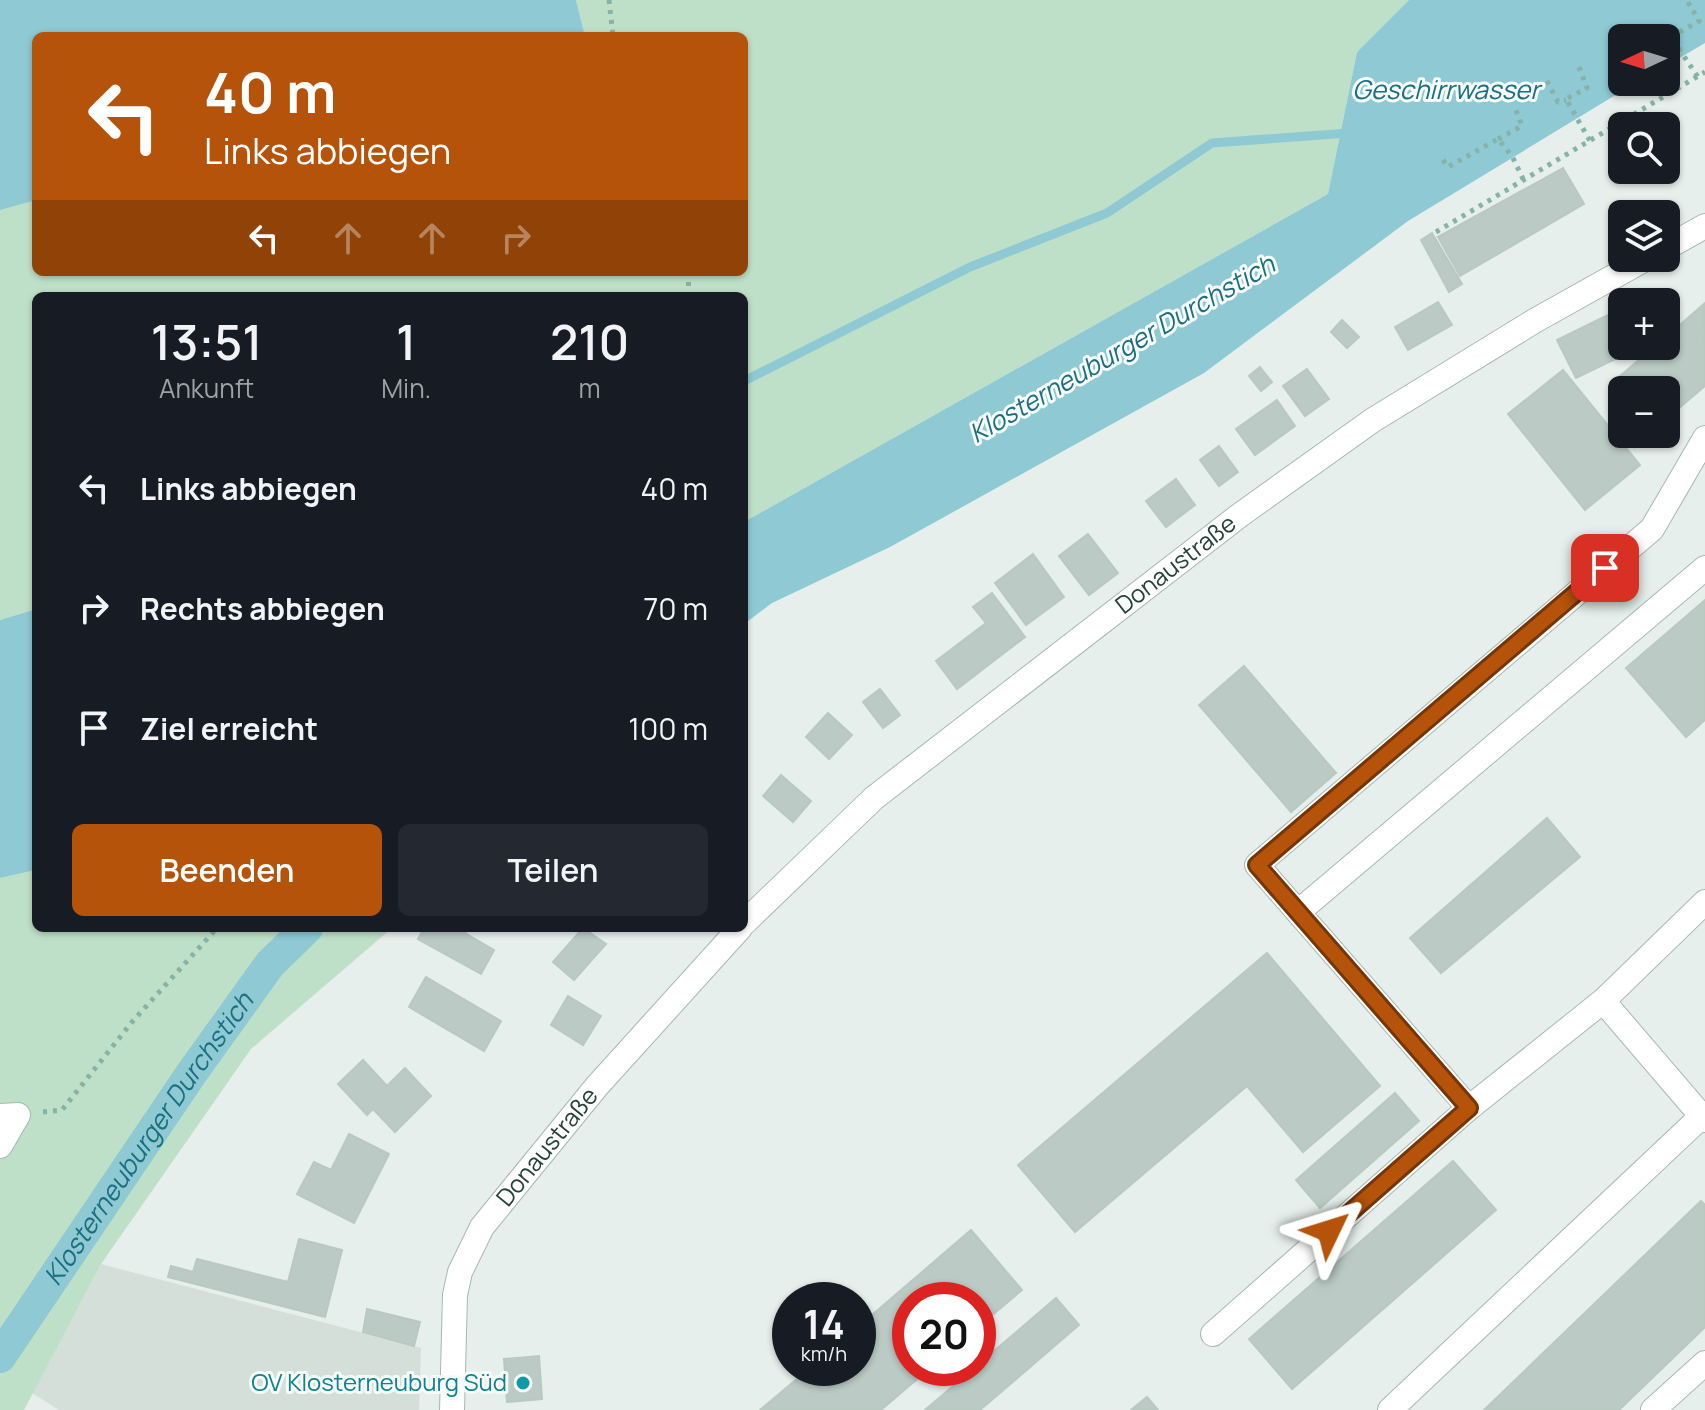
<!DOCTYPE html>
<html lang="de">
<head>
<meta charset="utf-8">
<style>
	:root { --surface:#171b24; --page:#242831; --text:#f1f3f6; --muted:#9ea1a6; --accent:#b45309 }
	body { margin:0; font-family:Manrope,sans-serif; background:var(--page); color:var(--text); height:100vh; display:flex; flex-direction:column; font-size:30px; white-space:nowrap }
	* { box-sizing:border-box; margin:0 }
	p { font-size:26px; color:var(--muted) }
	.icon { flex:none; width:44px; height:44px; fill:none; stroke:currentColor; stroke-width:2; stroke-linecap:round; stroke-linejoin:round }
	.map { position:relative; flex:1; overflow:hidden }
	.panel { position:absolute; left:32px; top:292px; width:716px; height:640px; display:flex; flex-direction:column; background:var(--surface); border-radius:12px; box-shadow:0 2px 6px #0004 }
	.panel>* { flex:none }
	.hud { position:absolute; left:32px; top:32px; width:716px; height:244px; border-radius:12px; box-shadow:0 2px 6px #0004; background:#b45309; color:#fff; overflow:hidden }
	.needle { width:52px; rotate:266deg }
	.fabs { position:absolute; left:1608px; top:24px; display:grid; gap:16px }
	.fabs a { display:grid; place-items:center; width:72px; height:72px; border-radius:12px; background:var(--surface); box-shadow:0 2px 6px #0004; font-size:40px }
	.speed { position:absolute; left:772px; top:1282px; display:flex; gap:16px; font-size:40px; font-weight:700; text-align:center }
	.speed>* { display:grid; place-content:center; width:104px; height:104px; border-radius:50%; background:var(--surface); box-shadow:0 2px 6px #0004; line-height:1 }
	.speed small { font-size:20px; font-weight:400 }
	.speed .limit { border:12px solid #d22; background:#fff; color:#111 }
	.pin { position:absolute; display:grid; place-items:center; width:68px; height:68px; color:#fff; margin:-34px; border-radius:16px; box-shadow:0 4px 12px #0006 }
	.me { position:absolute; width:88px; margin:-44px; rotate:49deg; stroke-linejoin:round; filter:drop-shadow(0 0 6px #0008) }
	.turn { display:flex; align-items:center; gap:28px; height:168px; padding:0 40px; font-size:36px }
	.turn .icon { width:104px; height:104px; stroke-width:2.5 }
	.turn b { display:block; font-size:56px; line-height:68px }
	.lanes { display:flex; align-items:center; height:76px; padding:0 40px; background:#0003; justify-content:center; gap:40px; direction:ltr }
	.lanes .off { opacity:.35 }
	.eta { display:flex; justify-content:space-evenly; align-items:center; height:136px; text-align:center }
	.eta b { font-size:48px; font-weight:600; line-height:56px }
	.primary-button { display:flex; gap:16px; margin-top:auto; padding:16px 40px }
	.primary-button a { flex:1; height:92px; border-radius:12px; background:var(--accent); color:#fff; font-size:32px; font-weight:600; line-height:92px; text-align:center }
	.primary-button a+a { background:var(--page); color:var(--text) }
	ul { padding:0; list-style:none }
	li { display:flex; align-items:center; gap:24px; height:120px; padding:0 40px }
	li div { flex:1 }
	li b { display:block; font-size:30px }
	li em { font-style:normal }
	.map>svg:first-child { display:block }
	.built { fill:#d4dfda }
	.green { fill:#bfe0c8 }
	.water { fill:#8ec9d4 }
	.lines { fill:none; stroke-linecap:round; stroke-linejoin:round }
	.stream { stroke:#8ec9d4; stroke-width:9 }
	.canal { stroke:#8ec9d4; stroke-width:32 }
	.building { fill:#bbcac4; stroke:#b8c9c2; stroke-width:2 }
	.minor-casing { stroke:#a8b8b2; stroke-width:26 }
	.path { stroke:#86b3a5; stroke-width:5; stroke-dasharray:4 6; stroke-linecap:butt }
	.minor { stroke:#fff; stroke-width:24 }
	.route-casing { stroke:#753606; stroke-width:20 }
	.route { stroke:#b45309; stroke-width:14 }
	.culture-dot { fill:#0f9aa8; stroke:#f7fbf9; stroke-width:3 }
	.labels { text-anchor:middle; stroke-width:6; stroke-linejoin:round; paint-order:stroke }
	.street-label { font-size:24px; fill:#24423a; stroke:#f7fbf9 }
	.culture-label { font-size:24px; fill:#0d838f; stroke:#f7fbf9; text-anchor:end }
	.water-label { font-size:26px; font-style:italic; fill:#1c6f80; stroke:#f7fbf9 }
</style>
</head>
<body>
<div class="map">
<svg width="1705" height="1410" viewBox="0 0 1705 1410">
	<rect width="100%" height="100%" fill="#e6efeb"/>
	<polygon class="built" points="101,1264 421,1348 419,1410 59,1410 32,1393"/>
	<g class="green">
		<polygon points="576,0 1409,0 1357,52 1328,194 744,522 744,296 36,296 36,609 0,620 0,200 36,190 36,272 744,272 744,36 585,36"/>
		<polygon points="36,870 36,928 392,928 251,1049 101,1264 24,1410 0,1410 0,878"/>
	</g>
	<g class="water">
		<polygon points="0,0 576,0 585,36 36,36 36,200 0,210"/>
		<polygon points="1409,0 1705,0 1705,43 1666,66 1666,38 1622,38 1622,82 1637,82 1408,221 1204,373 890,547 772,603 744,624 744,522 1328,194 1357,52"/>
		<polygon points="36,609 36,870 0,878 0,620"/>
	</g>
	<g class="lines">
		<polyline class="stream" points="744,381 970,267 1107,213 1212,143 1349,133"/>
		<path class="canal" id="s1" d="M 0,1357 L 191,1074 L 270,964 L 307,928"/>
	</g>
	<g class="building">
		<polygon points="1563,168 1584,204 1460,276 1438,237"/>
		<polygon points="1432,233 1462,284 1449,292 1421,240"/>
		<polygon points="1438,302 1452,325 1408,350 1395,327"/>
		<polygon points="1704,304 1705,386 1666,419 1666,390 1632,390 1620,376 1655,346 1666,346 1666,337"/>
		<polygon points="1622,308 1622,346 1642,346 1576,378 1557,340"/>
		<polygon points="1342,320 1359,337 1347,348 1331,332"/>
		<polygon points="1260,367 1272,382 1261,391 1249,376"/>
		<polygon points="1307,369 1329,399 1305,416 1283,386"/>
		<polygon points="1563,370 1640,465 1585,510 1508,414"/>
		<polygon points="1277,400 1295,426 1255,455 1236,429"/>
		<polygon points="1219,446 1238,472 1219,486 1200,460"/>
		<polygon points="1176,479 1195,505 1166,527 1146,501"/>
		<polygon points="1088,534 1118,573 1089,595 1059,556"/>
		<polygon points="1033,554 1064,597 1026,625 995,583"/>
		<polygon points="992,593 1025,637 957,689 936,661 986,623 973,607"/>
		<polygon points="1705,600 1705,720 1686,737 1626,668"/>
		<polygon points="1244,666 1336,773 1291,812 1199,705"/>
		<polygon points="880,689 900,715 883,728 863,702"/>
		<polygon points="828,713 852,735 829,759 806,737"/>
		<polygon points="781,775 811,801 793,822 763,796"/>
		<polygon points="1547,818 1580,857 1441,973 1410,938"/>
		<polygon points="424,928 468,928 465,933 494,950 481,974 418,939"/>
		<polygon points="583,928 606,944 574,980 553,962"/>
		<polygon points="1267,953 1380,1086 1303,1152 1247,1086 1075,1232 1018,1165"/>
		<polygon points="426,977 501,1021 484,1051 409,1007"/>
		<polygon points="568,996 601,1016 583,1045 551,1025"/>
		<polygon points="363,1060 387,1086 405,1068 431,1096 395,1132 373,1109 367,1115 338,1084"/>
		<polygon points="1395,1093 1419,1121 1320,1208 1296,1180"/>
		<polygon points="349,1134 389,1154 354,1223 297,1194 314,1162 331,1170"/>
		<polygon points="1453,1161 1496,1210 1292,1389 1249,1339"/>
		<polygon points="1701,1201 1705,1205 1705,1327 1619,1410 1484,1410"/>
		<polygon points="971,1230 1022,1290 978,1327 978,1300 910,1300 910,1368 930,1368 881,1410 760,1410 810,1368 858,1368 858,1327"/>
		<polygon points="299,1239 342,1250 325,1317 168,1277 171,1266 193,1272 197,1259 288,1282"/>
		<polygon points="1056,1298 1079,1325 980,1410 925,1410"/>
		<polygon points="367,1309 420,1322 414,1346 363,1332"/>
		<polygon points="539,1356 542,1399 507,1402 504,1359"/>
		<polygon points="1147,1397 1158,1410 1131,1410"/>
	</g>
	<g class="lines">
		<g class="minor-casing">
			<g id="minor">
				<polyline points="1666,248 1705,226"/>
				<polyline points="1298,912 1705,568"/>
				<path id="s2" d="M 744,923 L 874,798 L 1240,515 L 1373,420 L 1536,320 L 1647,258"/>
				<polyline points="1603,1001 1705,1120"/>
				<polyline points="1469,1108 1257,865 1652,529 1705,438"/>
				<polyline points="0,1116 18,1115 0,1146"/>
				<polyline points="1213,1334 1469,1108 1603,1001 1705,902"/>
				<path id="s3" d="M 452,1410 L 455,1295 L 460,1272 L 482,1227 L 597,1086 L 740,928"/>
				<polyline points="1390,1410 1702,1116"/>
				<polyline points="1653,1410 1705,1363"/>
			</g>
		</g>
		<g class="path">
			<polyline points="609,0 613,36"/>
			<polyline points="1671,37 1699,21 1688,2"/>
			<polyline points="1666,41 1671,37 1698,77"/>
			<polyline points="1613,51 1622,64"/>
			<polyline points="1579,67 1587,88 1566,99 1590,141"/>
			<polyline points="1547,81 1558,102 1566,100"/>
			<polyline points="1498,139 1522,126 1514,105"/>
			<polyline points="1443,160 1448,167 1498,139 1512,156 1524,181"/>
			<polyline points="1436,232 1705,72"/>
			<polyline points="688,272 689,296"/>
			<polyline points="43,1112 62,1110 132,1022 217,928"/>
		</g>
		<use href="#minor" class="minor"/>
	</g>
	<g class="lines">
		<g class="route-casing">
			<polyline id="route" points="1329,1231 1469,1108 1257,865 1605,568"/>
		</g>
		<use href="#route" class="route"/>
	</g>
	<circle class="culture-dot" cx="523" cy="1383" r="8"/>
	<g class="labels">
		<g class="street-label">
			<text dy="8" stroke="none"><textPath href="#s2" startOffset="562">Donaustraße</textPath></text>
			<text dy="8" stroke="none"><textPath href="#s3" startOffset="292">Donaustraße</textPath></text>
		</g>
		<g class="culture-label">
			<text x="507" y="1391">OV Klosterneuburg Süd</text>
		</g>
		<g class="water-label">
			<text x="1446" y="99">Geschirrwasser</text>
			<text transform="translate(1122 349) rotate(-30)" y="9">Klosterneuburger Durchstich</text>
			<text dy="9" stroke="none"><textPath href="#s1" startOffset="264">Klosterneuburger Durchstich</textPath></text>
		</g>
	</g>
</svg>
<div class="fabs">
<a><svg class="needle" viewBox="-14 -14 28 28"><path d="M0-13l5 13h-10z" fill="#e53935"/><path d="M0 13l5-13h-10z" fill="#9ea1a6"/></svg></a>
<a><svg class="icon" aria-label="search" viewBox="0 0 24 24"><circle cx="10" cy="10" r="6"/><path d="M15 15l6 6"/></svg></a>
<a><svg class="icon" aria-label="layers" viewBox="0 0 24 24"><path d="M12 4l9 5-9 5-9-5zM3 14l9 5 9-5"/></svg></a>
<a>+</a>
<a>−</a>
</div>
<div class="speed"><div>14<small>km/h</small></div><div class="limit">20</div></div>
<div class="pin" style="left:1605px;top:568px;background:#d93025"><svg class="icon" aria-label="arrive" viewBox="0 0 24 24"><path d="M6 21V4h12l-3 4 3 4H6"/></svg></div>
<svg class="me" style="left:1329px;top:1231px" viewBox="-20 -20 40 40"><path d="M0-17L14 15 0 8-14 15z" fill="#b45309" stroke="#fff" stroke-width="4"/></svg>
<div class="hud">
<div class="turn"><svg class="icon" aria-label="left" viewBox="0 0 24 24"><path d="M17 20v-9H6M10 6l-5 5 5 5"/></svg><div><b>40 m</b>Links abbiegen</div></div>
<div class="lanes"><svg class="icon" aria-label="left" viewBox="0 0 24 24"><path d="M17 20v-9H6M10 6l-5 5 5 5"/></svg><svg class="icon off" aria-label="ahead" viewBox="0 0 24 24"><path d="M12 20V5M6 11l6-6 6 6"/></svg><svg class="icon off" aria-label="ahead" viewBox="0 0 24 24"><path d="M12 20V5M6 11l6-6 6 6"/></svg><svg class="icon off" aria-label="right" viewBox="0 0 24 24"><path d="M7 20v-9h11M14 6l5 5-5 5"/></svg></div>
</div>
<section class="panel">
<div class="eta">
<div><b>13:51</b><p>Ankunft</p></div>
<div><b>1</b><p>Min.</p></div>
<div><b>210</b><p>m</p></div>
</div>
<ul>
<li><svg class="icon" aria-label="left" viewBox="0 0 24 24"><path d="M17 20v-9H6M10 6l-5 5 5 5"/></svg><div><b>Links abbiegen</b></div><em>40 m</em></li>
<li><svg class="icon" aria-label="right" viewBox="0 0 24 24"><path d="M7 20v-9h11M14 6l5 5-5 5"/></svg><div><b>Rechts abbiegen</b></div><em>70 m</em></li>
<li><svg class="icon" aria-label="arrive" viewBox="0 0 24 24"><path d="M6 21V4h12l-3 4 3 4H6"/></svg><div><b>Ziel erreicht</b></div><em>100 m</em></li>
</ul>
<div class="primary-button"><a>Beenden</a><a>Teilen</a></div>
</section>
</div>
</body>
</html>
